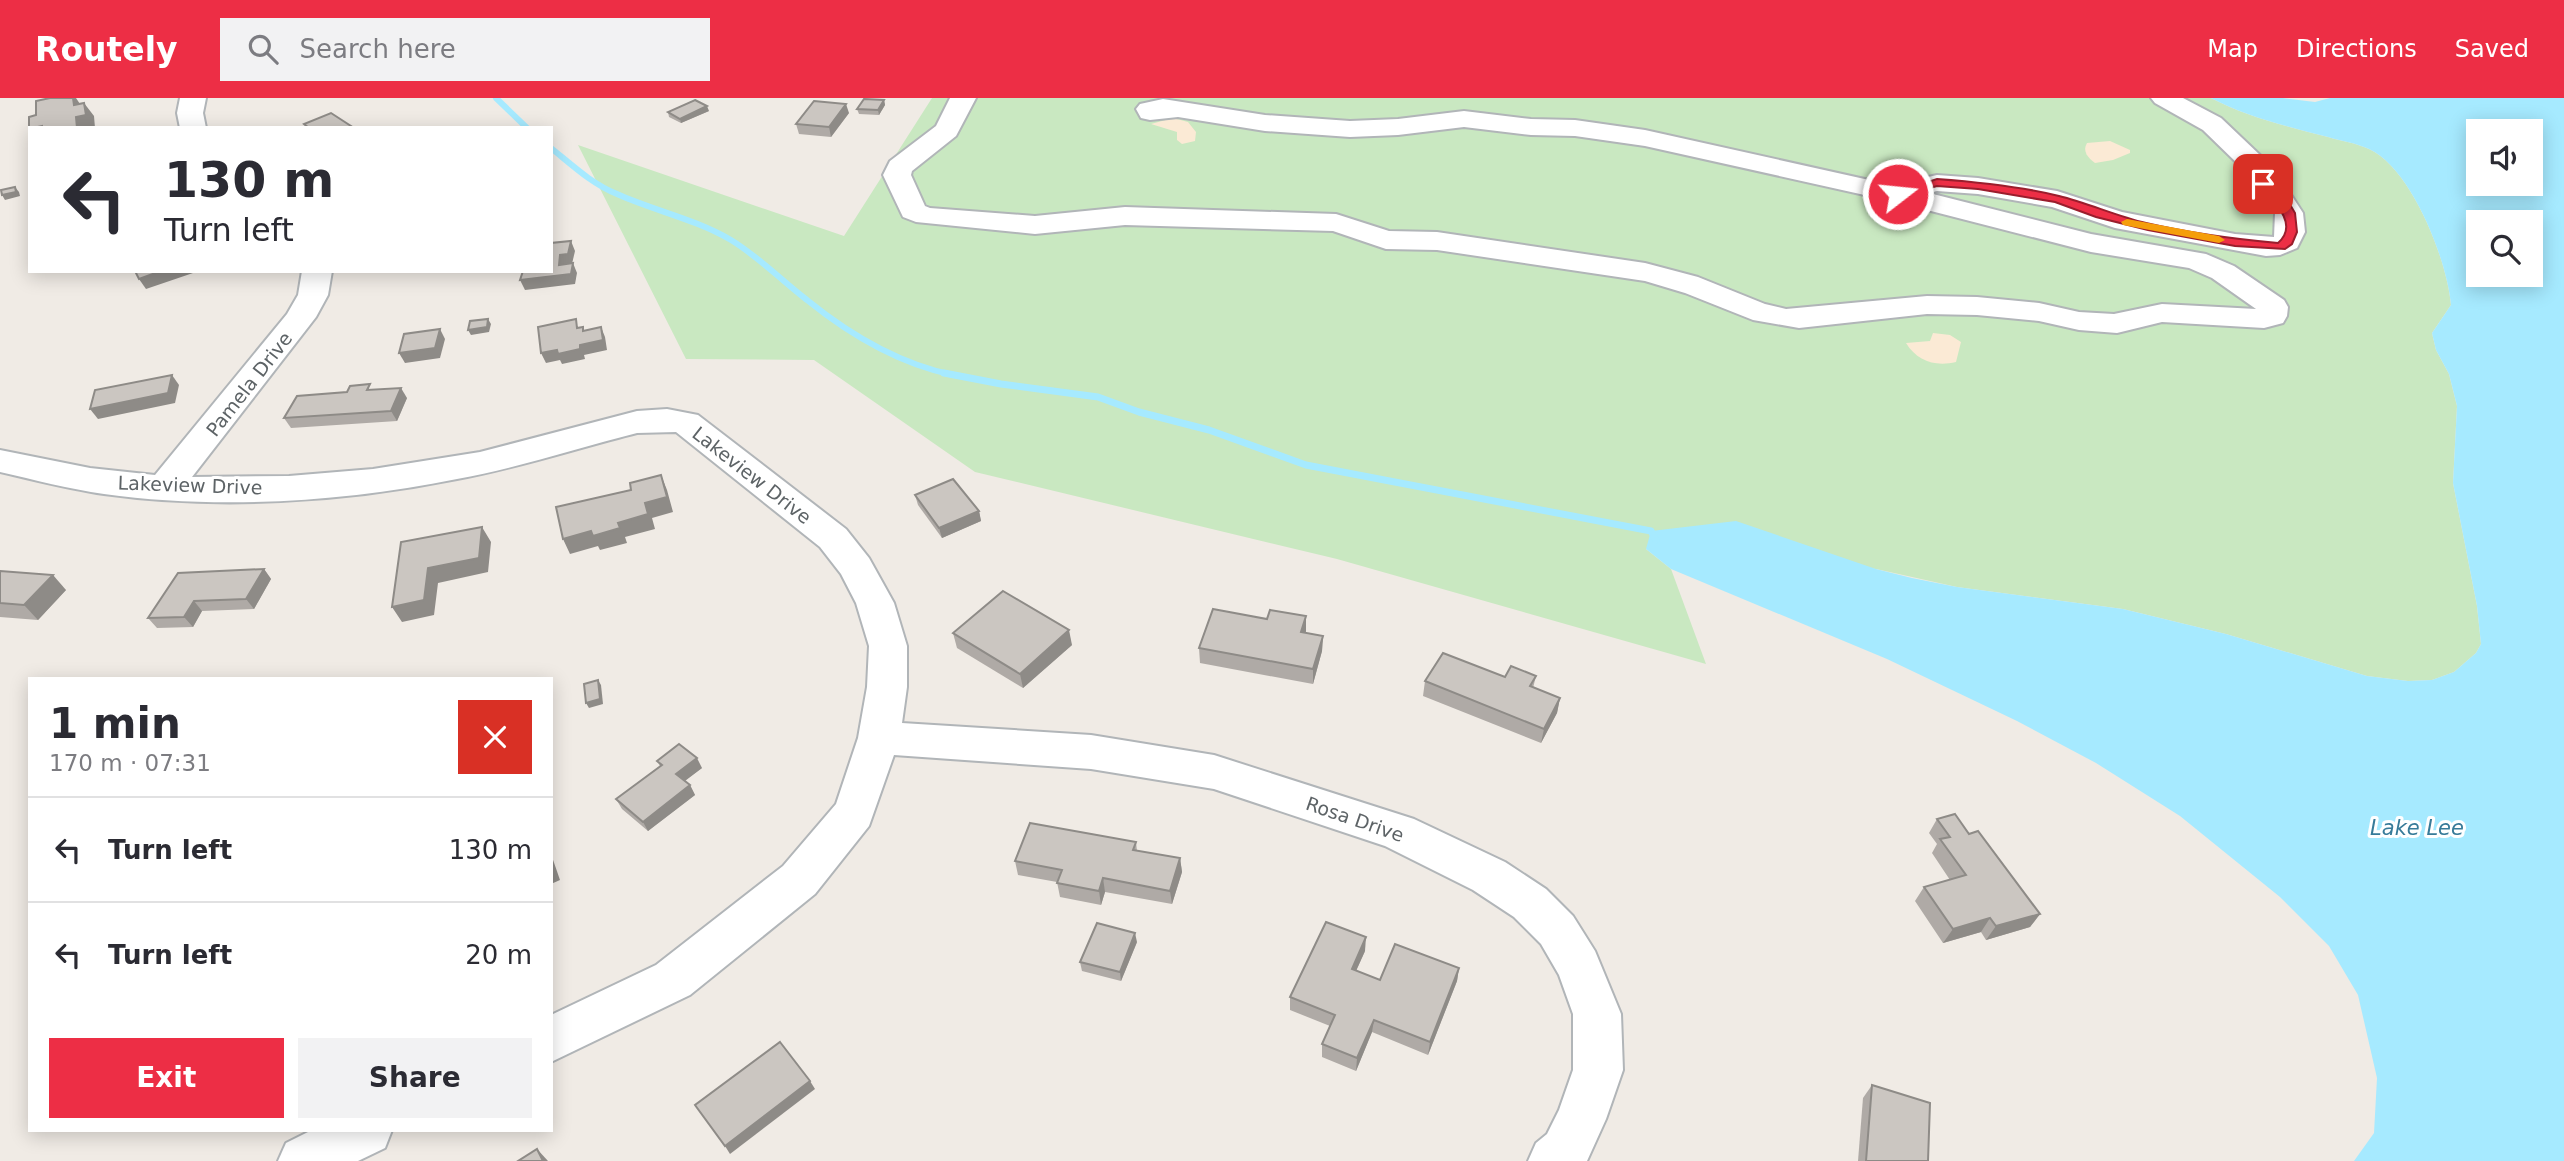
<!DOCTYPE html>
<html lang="en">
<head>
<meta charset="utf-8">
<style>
	:root { --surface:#fff; --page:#f2f2f3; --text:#2b2b33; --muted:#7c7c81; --line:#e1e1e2; --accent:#ed2e45 }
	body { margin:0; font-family:"DejaVu Sans",sans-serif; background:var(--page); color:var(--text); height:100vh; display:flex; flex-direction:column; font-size:26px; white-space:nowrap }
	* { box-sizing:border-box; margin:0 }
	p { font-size:23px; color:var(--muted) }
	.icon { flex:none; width:38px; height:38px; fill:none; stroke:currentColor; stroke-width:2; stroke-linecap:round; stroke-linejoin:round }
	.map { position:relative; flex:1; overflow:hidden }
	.drawer { position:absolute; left:28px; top:579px; width:525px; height:455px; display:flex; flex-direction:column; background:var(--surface); border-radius:0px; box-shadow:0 4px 18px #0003 }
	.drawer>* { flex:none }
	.hud { position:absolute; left:28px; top:28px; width:525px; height:147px; border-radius:0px; box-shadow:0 4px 18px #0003; background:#fff; color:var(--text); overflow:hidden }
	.tools { position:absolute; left:2466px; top:21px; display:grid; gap:14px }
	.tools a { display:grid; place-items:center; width:77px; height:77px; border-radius:0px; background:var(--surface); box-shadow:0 4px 18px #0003; font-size:35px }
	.pin { position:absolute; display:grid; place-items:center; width:60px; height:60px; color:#fff; margin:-30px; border-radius:14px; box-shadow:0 4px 10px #0006 }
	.me { position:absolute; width:77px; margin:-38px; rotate:74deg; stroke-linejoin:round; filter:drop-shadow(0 0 5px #0008) }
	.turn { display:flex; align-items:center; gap:24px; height:147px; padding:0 21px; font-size:32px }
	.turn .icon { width:91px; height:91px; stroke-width:2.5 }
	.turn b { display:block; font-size:49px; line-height:60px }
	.round { display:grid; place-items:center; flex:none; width:74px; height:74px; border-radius:0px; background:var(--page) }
	.overview { display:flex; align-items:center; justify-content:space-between; height:119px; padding:0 21px }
	h1 { font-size:42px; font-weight:700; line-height:52px }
	.cta { display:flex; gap:14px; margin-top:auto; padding:14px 21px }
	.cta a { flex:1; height:80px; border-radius:0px; background:var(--accent); color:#fff; font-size:28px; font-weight:700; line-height:80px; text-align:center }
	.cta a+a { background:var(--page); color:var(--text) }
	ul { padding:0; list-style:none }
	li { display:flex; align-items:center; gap:21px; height:105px; padding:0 21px; border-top:2px solid var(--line) }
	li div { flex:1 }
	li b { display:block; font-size:26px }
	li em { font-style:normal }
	header { display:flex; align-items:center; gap:42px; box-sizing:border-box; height:98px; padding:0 35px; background:var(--accent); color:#fff }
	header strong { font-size:33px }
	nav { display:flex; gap:38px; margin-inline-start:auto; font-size:24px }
	.search { width:490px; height:63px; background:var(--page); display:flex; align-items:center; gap:18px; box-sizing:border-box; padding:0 24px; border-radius:0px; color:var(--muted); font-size:26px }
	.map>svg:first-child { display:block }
	.green { fill:#c9e8c1 }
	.sand { fill:#fbead5 }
	.water { fill:#a6eaff; fill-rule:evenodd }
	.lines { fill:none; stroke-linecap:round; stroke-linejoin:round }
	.stream-far1 { stroke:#a6eaff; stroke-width:6 }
	.stream { stroke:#a6eaff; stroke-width:7 }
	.minor-casing { stroke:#b1b5b8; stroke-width:4 }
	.minor { fill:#fff; fill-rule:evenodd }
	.wall { fill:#afaaa6 }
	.shaded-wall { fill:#8e8b87 }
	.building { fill:#cbc6c1; stroke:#8e8b87; stroke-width:2 }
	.route { fill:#ed2e45; stroke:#9a1e2d; stroke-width:2 }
	.slow { fill:#f59e0b }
	.labels { text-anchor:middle; stroke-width:6; stroke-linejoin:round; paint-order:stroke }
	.street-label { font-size:19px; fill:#5d6366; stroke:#fff }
	.water-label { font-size:21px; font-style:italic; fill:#377b99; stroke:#fff }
</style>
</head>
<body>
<header>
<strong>Routely</strong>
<div class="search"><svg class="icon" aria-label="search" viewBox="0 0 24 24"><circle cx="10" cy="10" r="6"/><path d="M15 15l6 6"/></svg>Search here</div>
<nav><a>Map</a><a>Directions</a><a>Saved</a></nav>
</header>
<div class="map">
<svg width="2564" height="1063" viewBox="0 0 2564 1063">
	<rect width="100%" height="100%" fill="#f0ebe5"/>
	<path class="green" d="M 932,0 L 2211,0 C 2247,19 2289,29 2328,39 C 2341,43 2356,45 2369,51 C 2412,71 2447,162 2451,207 L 2432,235 L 2436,252 L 2449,276 L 2457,308 L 2453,385 L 2477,508 L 2481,546 L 2476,555 L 2454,574 L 2432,582 L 2408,583 L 2367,578 L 2226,536 L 2123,511 L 1957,489 L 1876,471 L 1646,451 L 1671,471 L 1706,566 L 1337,461 L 975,374 L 814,262 L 686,261 L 578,47 L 844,138 Z"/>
	<g class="sand">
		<polygon points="1173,20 1188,24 1196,34 1195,43 1182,46 1177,42 1177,34 1151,26"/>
		<path d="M 2110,43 L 2130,52 L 2130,55 L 2113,62 L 2095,65 C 2088,60 2082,53 2087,45 Z"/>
		<path d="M 1933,235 L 1950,237 L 1961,244 L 1956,264 C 1935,269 1917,263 1906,245 L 1930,243 Z"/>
	</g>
	<path class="water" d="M 2211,0 L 2283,0 L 2315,4 L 2330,0 L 2564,0 L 2564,1063 L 2354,1063 L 2374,1035 L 2377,980 L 2358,897 L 2329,848 L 2280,799 L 2180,718 L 2096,665 L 2017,623 L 1887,561 L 1671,471 L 1646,451 L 1651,433 L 1736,423 L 1876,471 L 1912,480 L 1957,489 L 2123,511 L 2226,536 L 2367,578 L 2408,583 L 2432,582 L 2454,574 L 2476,555 L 2481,546 L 2477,508 L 2453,385 L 2457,308 L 2449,276 L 2436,252 L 2432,235 L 2451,207 C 2447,162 2412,71 2369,51 C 2356,45 2341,43 2328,39 C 2289,29 2247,19 2211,0 ZM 2478,33 L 2530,33 L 2530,86 L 2478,86 ZM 2478,124 L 2530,124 L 2530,177 L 2478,177 Z"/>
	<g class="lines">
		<g class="stream-far1">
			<polyline points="496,0 527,30"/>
			<path d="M 551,50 C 572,67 592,86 617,96 C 655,113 695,121 731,142 C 759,159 781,182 807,202 C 849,236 900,266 953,277"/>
		</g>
		<polyline class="stream" points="944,275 1001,286 1098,299 1139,314 1209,332 1306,367 1651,433 1656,442"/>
		<g class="minor-casing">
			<g id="minor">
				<polygon points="180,0 206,0 203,15 206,30 180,30 177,15"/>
				<polygon points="950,0 976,0 956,38 912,73 911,77 925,108 930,110 1035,118 1125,109 1336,116 1389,133 1437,134 1645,165 1698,179 1765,206 1786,211 1927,198 1977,199 2039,205 2079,214 2114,216 2162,206 2256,211 2212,180 2189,170 2091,154 1896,104 1645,48 1575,38 1531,37 1464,29 1398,37 1350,39 1265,33 1178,19 1150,22 1141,20 1136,11 1140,6 1163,1 1265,17 1350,23 1398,21 1464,13 1531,21 1575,22 1645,32 1914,92 1911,88 1915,82 1937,77 1978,80 2057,93 2122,114 2235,136 2274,139 2275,115 2247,84 2239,67 2203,32 2155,5 2151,0 2183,0 2221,20 2261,58 2269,75 2290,95 2303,115 2305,134 2297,150 2280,157 2266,158 2115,130 2052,109 1978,96 1937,93 1929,95 2091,136 2206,156 2234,168 2284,202 2288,209 2287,218 2283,225 2264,230 2162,224 2117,235 2079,232 2039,223 1977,217 1927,216 1799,230 1753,222 1685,195 1645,183 1437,152 1386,151 1333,133 1125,127 1035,136 916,124 903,119 883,77 890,63 936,28"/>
				<path d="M 302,173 L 332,173 L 328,197 L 316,219 L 192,379 L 289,378 L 373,371 L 480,354 L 637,313 L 667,311 L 698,317 L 846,431 L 869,460 L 894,505 L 907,548 L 907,589 L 902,625 L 1091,637 L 1214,657 L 1414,721 L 1505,764 L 1546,791 L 1573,818 L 1595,853 L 1621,916 L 1623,972 L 1606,1021 L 1587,1063 L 1528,1063 L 1536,1045 L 1547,1036 L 1559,1012 L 1573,972 L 1573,916 L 1559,877 L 1541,846 L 1514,819 L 1473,792 L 1385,748 L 1214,691 L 1091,671 L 894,657 L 869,728 L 815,796 L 690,897 L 551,964 L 551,917 L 656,867 L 783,768 L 836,706 L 858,640 L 867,589 L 869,548 L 856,505 L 841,476 L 820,449 L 676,334 L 637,335 C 577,350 518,370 457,381 C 343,404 219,412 104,396 C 69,391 35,382 0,374 L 0,352 L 90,370 L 155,377 L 287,216 L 298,197 Z"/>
				<polygon points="312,1032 392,1032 385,1050 358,1063 278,1063 286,1045"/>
			</g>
		</g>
		<use href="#minor" class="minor"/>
	</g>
	<g class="wall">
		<polygon points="884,2 885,7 879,17 859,16 857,11"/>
		<polygon points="709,13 681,25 669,19 668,14"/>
		<polygon points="849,15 831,39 799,36 796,26"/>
		<polygon points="373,292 407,300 397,323 291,330 284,320"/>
		<polygon points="915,397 979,413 981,423 942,440 918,407"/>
		<polygon points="264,471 271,481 254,511 202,513 193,529 157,530 148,520"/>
		<polygon points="0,473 66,492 38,522 0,519"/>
		<polygon points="1306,533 1306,535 1323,538 1322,553 1313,586 1200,565 1199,550"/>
		<polygon points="953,535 1072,547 1023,590 957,550"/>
		<polygon points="1536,578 1533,590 1560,600 1557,615 1541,645 1423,598 1425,583"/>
		<polygon points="657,663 702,670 684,683 690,687 695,697 648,733 622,711 616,701 660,668"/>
		<polygon points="1937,721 1969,736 2040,816 2030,829 1986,842 1981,834 1943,845 1915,803 1924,789 1950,782 1932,755 1937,746 1929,735"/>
		<polygon points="1136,744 1137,753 1180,760 1182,774 1172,806 1105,794 1101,807 1060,799 1057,784 1018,777 1015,763"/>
		<polygon points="1137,844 1121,883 1082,873 1080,864"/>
		<polygon points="1365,853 1356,873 1380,882 1459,870 1457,883 1428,957 1372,934 1356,973 1322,959 1322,946 1330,928 1290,912 1290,899"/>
		<polygon points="1872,987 1928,1063 1858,1063 1863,1000"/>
	</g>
	<g class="shaded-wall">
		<polygon points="73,0 76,0 82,9 84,5 94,18 95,30 77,30"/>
		<polygon points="884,2 885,7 879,17 878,12"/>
		<polygon points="846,6 849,15 831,39 829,29"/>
		<polygon points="707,8 709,13 681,25 680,21"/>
		<polygon points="15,89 19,94 20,98 5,102 2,97"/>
		<polygon points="571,143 575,153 572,166 559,167 560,157"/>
		<polygon points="573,165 577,175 575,186 525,192 520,182"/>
		<polygon points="161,173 192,173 193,175 146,191 139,181"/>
		<polygon points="488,221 491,226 489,234 471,237 468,232"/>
		<polygon points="601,229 605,239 607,252 584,257 585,261 562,266 560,262 546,265 541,255 580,247"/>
		<polygon points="440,231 445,241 440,260 405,265 399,255"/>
		<polygon points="172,277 179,287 175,305 98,321 90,311"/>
		<polygon points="401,290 407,300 397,323 391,313"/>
		<polygon points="661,377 667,392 673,414 652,420 655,431 625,439 627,445 600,452 598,448 570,456 563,441 645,405"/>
		<polygon points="979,413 981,423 942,440 939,430"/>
		<polygon points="482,429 491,444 488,474 438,485 434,517 402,524 392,509 428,470"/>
		<polygon points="264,471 271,481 254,511 246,501"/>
		<polygon points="53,477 66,492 38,522 24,507"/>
		<polygon points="194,503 202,513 193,529 184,519"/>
		<polygon points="1306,518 1306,533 1301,549 1301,534"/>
		<polygon points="1069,532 1072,547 1023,590 1020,576"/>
		<polygon points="1323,538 1322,553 1313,586 1313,571"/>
		<polygon points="598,582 601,587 603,606 589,610 586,605"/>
		<polygon points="1560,600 1557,615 1541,645 1544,631"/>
		<polygon points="697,660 702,670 681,686 676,676"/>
		<polygon points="690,687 695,697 648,733 643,724"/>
		<polygon points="551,756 560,782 551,786"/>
		<polygon points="1180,760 1182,774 1172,806 1170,793"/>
		<polygon points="1103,780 1105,794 1101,807 1099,793"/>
		<polygon points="2040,816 2030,829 1986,842 1996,828"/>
		<polygon points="1990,820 1981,834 1943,845 1953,831"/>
		<polygon points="1135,835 1137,844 1121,883 1120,874"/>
		<polygon points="1366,839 1365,853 1351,884 1352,871"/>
		<polygon points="1459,870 1457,883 1428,957 1430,944"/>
		<polygon points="1374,922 1372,934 1356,973 1357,960"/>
		<polygon points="810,983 815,991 730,1056 725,1048"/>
		<polygon points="537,1051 548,1063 543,1063"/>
	</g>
	<g class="building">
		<polygon points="50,0 73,0 74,7 84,5 86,17 76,19 77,30 42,30 42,28 29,31 29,19 36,17 36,3"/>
		<polygon points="864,1 884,2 878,12 857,11"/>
		<polygon points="695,2 707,8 680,21 668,14"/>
		<polygon points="814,3 846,6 829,29 796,26"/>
		<polygon points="331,15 354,30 309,30 304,26"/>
		<polygon points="15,89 16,94 2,97 1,92"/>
		<polygon points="571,143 568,156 560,157 559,167 573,165 571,176 520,182 523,173 551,173 551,145"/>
		<polygon points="135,173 161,173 139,181"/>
		<polygon points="488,221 487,229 468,232 470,223"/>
		<polygon points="576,221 577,230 583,229 583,233 601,229 603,242 580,247 580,251 558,256 557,252 541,255 538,229"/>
		<polygon points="440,231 435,250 399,255 404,236"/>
		<polygon points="172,277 168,295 90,311 95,292"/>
		<polygon points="370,286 367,292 401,290 391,313 284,320 297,298 347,294 350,288"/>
		<polygon points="661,377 667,399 645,405 648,416 618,425 620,430 593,438 591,433 563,441 556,409 631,392 630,385"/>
		<polygon points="953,381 979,413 939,430 915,397"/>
		<polygon points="482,429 479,460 428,470 424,502 392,509 401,444"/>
		<polygon points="264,471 246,501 194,503 184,519 148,520 178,475"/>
		<polygon points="0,473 53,477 24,507 0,505"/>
		<polygon points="1003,493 1069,532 1020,576 953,535"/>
		<polygon points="1213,511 1267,521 1270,512 1306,518 1301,534 1323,538 1313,571 1199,550"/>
		<polygon points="1443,555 1505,579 1511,568 1536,578 1530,588 1560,600 1544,631 1425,583"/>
		<polygon points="598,582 600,601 586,605 584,586"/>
		<polygon points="679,646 697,660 676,676 690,687 643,724 616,701 662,667 657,663"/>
		<polygon points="1955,716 1969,736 1978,733 2040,816 1996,828 1990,820 1953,831 1924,789 1966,777 1940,741 1950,739 1937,721"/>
		<polygon points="1030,725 1136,744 1133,752 1180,760 1170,793 1103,780 1099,793 1057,785 1062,772 1015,763"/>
		<polygon points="1326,824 1366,839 1352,871 1380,882 1395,846 1459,870 1430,944 1374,922 1357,960 1322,946 1335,917 1290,899"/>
		<polygon points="1097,825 1135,835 1120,874 1080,864"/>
		<polygon points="780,944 810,983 725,1048 695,1007"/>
		<polygon points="1872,987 1930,1005 1928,1063 1866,1063"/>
		<polygon points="537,1051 543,1063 518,1063"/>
	</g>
	<path class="route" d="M 1937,81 C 1977,84 2019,88 2059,98 C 2088,105 2116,118 2146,125 C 2189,135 2234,141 2278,145 C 2301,125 2270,100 2258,86 L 2263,83 L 2285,98 L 2295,115 L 2297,134 L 2292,146 L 2285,151 L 2235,148 L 2148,132 L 2096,119 L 2055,104 L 1978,91 L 1937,88 L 1898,99 L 1892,96 Z"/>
	<polygon class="slow" points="2127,121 2219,138 2225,142 2219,145 2123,127 2121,124"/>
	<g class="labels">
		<g class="street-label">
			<text transform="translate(249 286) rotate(-52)" y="7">Pamela Drive</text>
			<text transform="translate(752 377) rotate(38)" y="7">Lakeview Drive</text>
			<text transform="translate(190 387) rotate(2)" y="7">Lakeview Drive</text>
			<text transform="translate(1355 721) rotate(19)" y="7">Rosa Drive</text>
		</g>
		<g class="water-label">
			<text x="2417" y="737">Lake Lee</text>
		</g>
	</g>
</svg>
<div class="tools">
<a><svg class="icon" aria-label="sound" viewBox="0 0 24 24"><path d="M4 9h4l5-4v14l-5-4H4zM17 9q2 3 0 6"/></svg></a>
<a><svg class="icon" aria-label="search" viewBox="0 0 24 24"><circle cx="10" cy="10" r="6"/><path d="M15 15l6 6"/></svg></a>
</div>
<div class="pin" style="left:2263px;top:86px;background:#d93025"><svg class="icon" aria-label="arrive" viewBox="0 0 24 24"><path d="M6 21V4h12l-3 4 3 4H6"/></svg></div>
<svg class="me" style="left:1898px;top:96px" viewBox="-20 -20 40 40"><circle r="17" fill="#ed2e45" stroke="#fff" stroke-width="3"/><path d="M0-11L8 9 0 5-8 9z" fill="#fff"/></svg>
<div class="hud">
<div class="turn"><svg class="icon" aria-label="left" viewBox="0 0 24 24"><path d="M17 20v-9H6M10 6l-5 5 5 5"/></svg><div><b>130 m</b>Turn left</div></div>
</div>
<section class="drawer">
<div class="overview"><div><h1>1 min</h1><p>170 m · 07:31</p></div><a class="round" style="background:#d93025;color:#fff"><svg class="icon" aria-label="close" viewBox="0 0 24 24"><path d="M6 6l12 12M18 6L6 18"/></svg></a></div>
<ul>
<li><svg class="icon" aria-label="left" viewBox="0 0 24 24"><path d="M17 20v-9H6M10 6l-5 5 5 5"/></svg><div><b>Turn left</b></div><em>130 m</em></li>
<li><svg class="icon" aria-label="left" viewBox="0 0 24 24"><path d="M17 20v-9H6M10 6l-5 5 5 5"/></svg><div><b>Turn left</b></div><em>20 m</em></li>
</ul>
<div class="cta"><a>Exit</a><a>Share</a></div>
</section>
</div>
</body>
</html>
